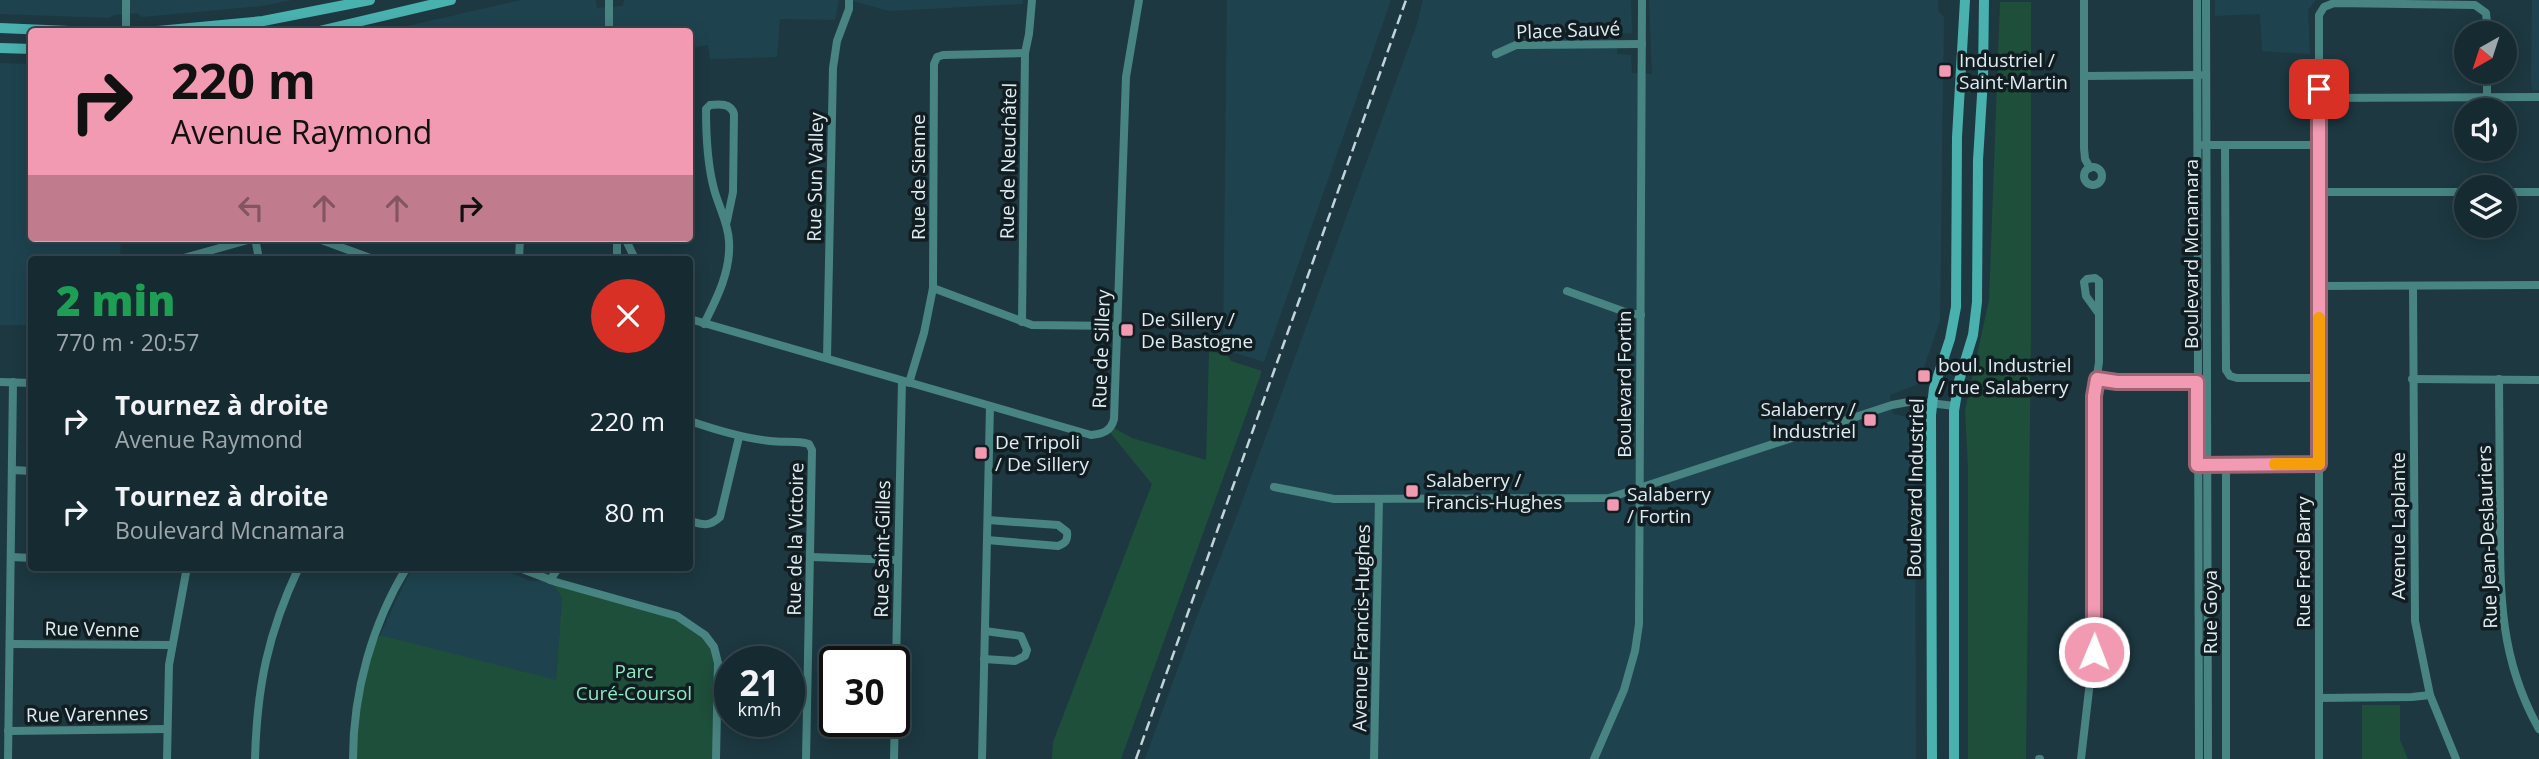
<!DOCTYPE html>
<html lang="fr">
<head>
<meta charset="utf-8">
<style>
	:root { --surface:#162a31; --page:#1f3239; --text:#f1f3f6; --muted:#9ea7ab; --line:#35464d }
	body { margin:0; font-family:"Open Sans",sans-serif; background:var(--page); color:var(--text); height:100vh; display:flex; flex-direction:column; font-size:26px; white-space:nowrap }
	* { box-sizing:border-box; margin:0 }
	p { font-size:23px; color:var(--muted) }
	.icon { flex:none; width:38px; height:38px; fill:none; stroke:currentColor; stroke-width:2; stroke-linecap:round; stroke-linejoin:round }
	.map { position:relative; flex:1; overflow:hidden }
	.sheet { position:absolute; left:28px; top:256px; width:665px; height:315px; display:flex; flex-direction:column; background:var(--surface); border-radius:7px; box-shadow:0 4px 18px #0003,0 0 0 2px var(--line) }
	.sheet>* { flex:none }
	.guide { position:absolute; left:28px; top:28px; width:665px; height:214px; border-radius:7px; box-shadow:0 4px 18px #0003,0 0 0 2px var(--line); background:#f19ab1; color:#111; overflow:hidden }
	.needle { width:46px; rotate:219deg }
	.tools { position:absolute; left:2454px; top:21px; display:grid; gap:14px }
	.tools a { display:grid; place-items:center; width:63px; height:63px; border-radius:50%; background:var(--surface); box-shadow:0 4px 18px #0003,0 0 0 2px var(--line); font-size:35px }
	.speed { position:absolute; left:714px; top:646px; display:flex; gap:14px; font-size:35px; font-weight:700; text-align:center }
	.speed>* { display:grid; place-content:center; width:91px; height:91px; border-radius:50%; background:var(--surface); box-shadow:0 4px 18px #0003,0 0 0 2px var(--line); line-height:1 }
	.speed small { font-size:18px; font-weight:400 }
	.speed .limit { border:4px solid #111; border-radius:10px; background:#fff; color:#111 }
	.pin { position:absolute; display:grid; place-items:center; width:60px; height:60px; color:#fff; margin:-30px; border-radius:14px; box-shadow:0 4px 10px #0006 }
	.me { position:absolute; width:77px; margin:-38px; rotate:1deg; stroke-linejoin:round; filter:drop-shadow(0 0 5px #0008) }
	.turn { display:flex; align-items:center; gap:24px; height:147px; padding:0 28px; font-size:32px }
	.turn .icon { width:91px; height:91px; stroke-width:2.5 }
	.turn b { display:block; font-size:49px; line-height:60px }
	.lanes { display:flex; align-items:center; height:66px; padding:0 28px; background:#0003; justify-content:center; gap:35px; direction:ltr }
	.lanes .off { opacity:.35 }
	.round { display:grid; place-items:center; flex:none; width:74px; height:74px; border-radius:37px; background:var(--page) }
	.summary { display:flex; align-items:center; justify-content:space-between; height:119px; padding:0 28px }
	h1 { font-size:42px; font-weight:800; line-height:52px; color:#1e9e55 }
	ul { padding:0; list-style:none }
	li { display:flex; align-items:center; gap:21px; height:91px; padding:0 28px }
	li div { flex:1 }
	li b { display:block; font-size:26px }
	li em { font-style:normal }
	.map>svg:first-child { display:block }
	.built { fill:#1e434f }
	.green { fill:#1e4f3b }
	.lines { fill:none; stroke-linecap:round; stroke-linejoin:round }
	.street { stroke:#488482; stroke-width:8 }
	.secondary { stroke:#49b1ae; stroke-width:10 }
	.rail { stroke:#c2d3da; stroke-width:2.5; stroke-dasharray:10 5; stroke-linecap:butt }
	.route-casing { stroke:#9d6473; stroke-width:18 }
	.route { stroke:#f19ab1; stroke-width:12 }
	.slow { stroke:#f59e0b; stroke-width:12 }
	.poi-dot { fill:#f19ab1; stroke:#121d21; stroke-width:2.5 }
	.labels { text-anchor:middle; stroke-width:7; stroke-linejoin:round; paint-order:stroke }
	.street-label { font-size:19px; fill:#deedf3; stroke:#121d21 }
	.poi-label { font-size:19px; fill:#deedf3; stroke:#121d21; text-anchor:start }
	.park-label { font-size:19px; fill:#8bebc0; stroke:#121d21 }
</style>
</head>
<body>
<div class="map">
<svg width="2539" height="759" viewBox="0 0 2539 759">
	<rect width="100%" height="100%" fill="#1d3841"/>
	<g class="built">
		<polygon points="0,0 292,0 262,6 142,17 137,13 114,15 108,18 0,14"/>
		<polygon points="521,0 596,0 597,8 623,6 624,0 839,0 835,20 780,19 777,57 710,59 708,45 690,48 690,32 381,32"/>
		<polygon points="849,0 1023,0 1023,4 889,11"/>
		<polygon points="1227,0 1391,0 1264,362 1223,349"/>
		<polygon points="1423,0 1631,0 1632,33 1618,34 1617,54 1631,55 1632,73 1652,74 1649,0 1938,0 1938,11 1944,17 1940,321 1918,384 1890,395 1893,414 1913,418 1915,440 1916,759 1145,759 1194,624 1236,518 1416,27"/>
		<polygon points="2215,0 2316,0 2308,10 2310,54 2262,51 2260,14 2215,16"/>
		<polygon points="2532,0 2539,0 2539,90 2532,90 2531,80"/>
		<polygon points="0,63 31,64 32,238 121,238 120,259 32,259 31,325 0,325"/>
		<polygon points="412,567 498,567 530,581 550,580 562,598 556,681 380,635"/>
	</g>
	<g class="green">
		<polygon points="2000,2 2031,2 2031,334 2026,759 1968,759 1968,468 1965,410 1989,300"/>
		<polygon points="1209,352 1226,353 1231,361 1262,371 1121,759 1052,759 1053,742 1152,484 1108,430 1112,427 1132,438 1206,460"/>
		<polygon points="550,580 677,616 714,647 716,759 353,759 367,654 380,635 556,680 562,598"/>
		<polygon points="2362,705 2400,705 2400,740 2408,759 2362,759"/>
	</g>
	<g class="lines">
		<g class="street">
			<polyline points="2197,0 2199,759"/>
			<polyline points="2206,0 2208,759"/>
			<polyline points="2084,1 2084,148 2085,159 2090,168"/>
			<polyline points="126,32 126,0"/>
			<polyline points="609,32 609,0"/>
			<polyline points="1496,54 1516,45 1642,44"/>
			<polyline points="2084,76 2200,75"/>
			<polyline points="2487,97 2487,72"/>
			<polyline points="2319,98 2539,97"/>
			<polyline points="2203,145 2319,145"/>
			<polyline points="2225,145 2226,370 2230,376 2237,378 2319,378"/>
			<circle cx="2093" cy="176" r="9"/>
			<polyline points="2319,192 2466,192"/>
			<polyline points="2504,192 2539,192"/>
			<polyline points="255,238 259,259"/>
			<polyline points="316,238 373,259"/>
			<polyline points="617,238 617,259"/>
			<polyline points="625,238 635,259"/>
			<polyline points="180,259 255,238"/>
			<polyline points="519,259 520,238"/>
			<polyline points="2319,286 2539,285"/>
			<polyline points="2413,286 2415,621 2430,695 2456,759"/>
			<polyline points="933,288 1032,325 1119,326"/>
			<polyline points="1567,291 1628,313 1641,315"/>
			<path d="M 690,319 L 1091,435 C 1103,434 1111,431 1114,419 L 1126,77 L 1139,0"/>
			<polyline points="1022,322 1025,53 1029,34 1032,0"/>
			<path d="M 704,324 C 717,298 731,271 729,241 C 728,222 719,208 714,189 C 707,163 706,136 706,109 L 710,105 C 719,104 731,103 734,114 L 733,192 L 727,221"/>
			<polyline points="827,358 833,68 837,41 849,9 849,0"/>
			<polyline points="2097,379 2117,382 2197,382"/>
			<polyline points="2412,379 2539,380"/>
			<path d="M 2499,379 C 2499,424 2500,470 2500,515 C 2500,593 2499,658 2539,729"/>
			<polyline points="0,382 32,383"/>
			<polyline points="909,383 924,333 933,288 934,64 937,57 943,55 1025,53"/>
			<path d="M 690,421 C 716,430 742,438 770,441 C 784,443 796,440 809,444 L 812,450 L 806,759"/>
			<polyline points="2226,464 2226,759"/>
			<polyline points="2204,465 2319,464"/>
			<polyline points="12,470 32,471"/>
			<polyline points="1274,487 1334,499 1609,498 1892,405 1914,401 1954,406"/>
			<path d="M 690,521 C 703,525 709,527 720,517 L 739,437"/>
			<path d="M 987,540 L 1058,546 C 1066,543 1068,540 1067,532 L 1058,525 L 988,520"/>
			<polyline points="11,557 32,558"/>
			<polyline points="811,557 897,560"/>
			<polyline points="517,567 556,582 677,616 705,635 714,647 718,663 716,759"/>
			<polyline points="550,580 559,567"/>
			<polyline points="11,644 172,645"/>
			<polyline points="984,659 1015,661 1025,656 1027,650 1021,636 985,631"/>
			<polyline points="2319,698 2412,697 2430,695"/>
			<polyline points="8,731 167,729"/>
			<polyline points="8,759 13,382"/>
			<polyline points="167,759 169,665 187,567"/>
			<path d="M 255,759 C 257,686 268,633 299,567"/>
			<path d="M 353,759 C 353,692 372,624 407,567"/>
			<polyline points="894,759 902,381"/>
			<polyline points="982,759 990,406"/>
			<polyline points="1374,759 1379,499"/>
			<polyline points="1594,759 1624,690 1635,651 1639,624 1642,0"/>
			<polyline points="2039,759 2040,759"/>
			<polyline points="2081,759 2095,638 2094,396 2099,362 2099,281 2095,278 2087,279 2084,282 2086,296 2099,314"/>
			<polyline points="2319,759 2319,15 2324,7 2334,3 2475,5 2486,13 2488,33"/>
		</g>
		<g class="secondary">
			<polyline points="0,28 92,32"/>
			<polyline points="147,32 263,21 370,0"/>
			<polyline points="315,32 451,0"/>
			<polyline points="0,48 32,49"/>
			<polyline points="1932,759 1931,415 1934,388 1950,339 1956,307 1957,137 1965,0"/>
			<polyline points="1954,759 1954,411 1959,381 1973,335 1977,302 1978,160 1983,79 1984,0"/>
		</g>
		<polyline class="rail" points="1136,759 1406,0"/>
	</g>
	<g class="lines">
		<g class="route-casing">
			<polyline id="route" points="2094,652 2094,396 2097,379 2117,382 2197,382 2197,465 2319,464 2319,89"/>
		</g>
		<use href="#route" class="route"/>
		<polyline class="slow" points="2275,464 2319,464 2319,318"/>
	</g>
	<g class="poi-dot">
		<rect x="1938" y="64" width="14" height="14" rx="3.5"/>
		<rect x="1120" y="323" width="14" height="14" rx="3.5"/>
		<rect x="1917" y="369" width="14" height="14" rx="3.5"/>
		<rect x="1863" y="413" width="14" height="14" rx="3.5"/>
		<rect x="974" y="446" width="14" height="14" rx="3.5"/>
		<rect x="1405" y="484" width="14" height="14" rx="3.5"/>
		<rect x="1606" y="498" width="14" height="14" rx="3.5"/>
	</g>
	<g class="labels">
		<g class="street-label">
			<text transform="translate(1568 30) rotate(-2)" y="7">Place Sauvé</text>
			<text transform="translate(1008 161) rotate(-89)" y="7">Rue de Neuchâtel</text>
			<text transform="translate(815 177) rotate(-89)" y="7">Rue Sun Valley</text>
			<text transform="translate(918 177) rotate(-90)" y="7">Rue de Sienne</text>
			<text transform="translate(2191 254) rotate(-90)" y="7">Boulevard Mcnamara</text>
			<text transform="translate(1101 349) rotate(-88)" y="7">Rue de Sillery</text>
			<text transform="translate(1624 384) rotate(-90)" y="7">Boulevard Fortin</text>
			<text transform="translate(1915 488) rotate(-89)" y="7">Boulevard Industriel</text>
			<text transform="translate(2398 526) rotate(-90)" y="7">Avenue Laplante</text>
			<text transform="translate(2487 537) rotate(-92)" y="7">Rue Jean-Deslauriers</text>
			<text transform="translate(795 539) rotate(-89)" y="7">Rue de la Victoire</text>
			<text transform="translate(882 549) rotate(-89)" y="7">Rue Saint-Gilles</text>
			<text transform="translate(2303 562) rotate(-90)" y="7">Rue Fred Barry</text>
			<text transform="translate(2210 612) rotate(-90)" y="7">Rue Goya</text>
			<text transform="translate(1361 628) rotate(-89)" y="7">Avenue Francis-Hughes</text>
			<text transform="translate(92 629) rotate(1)" y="7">Rue Venne</text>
			<text transform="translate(87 714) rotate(-1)" y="7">Rue Varennes</text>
		</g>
		<g class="poi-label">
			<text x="1959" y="67">Industriel /<tspan x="1959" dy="22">Saint-Martin</tspan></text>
			<text x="1141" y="326">De Sillery /<tspan x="1141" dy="22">De Bastogne</tspan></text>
			<text x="1938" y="372">boul. Industriel<tspan x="1938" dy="22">/ rue Salaberry</tspan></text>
			<text x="1856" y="416" text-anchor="end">Salaberry /<tspan x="1856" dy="22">Industriel</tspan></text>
			<text x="995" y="449">De Tripoli<tspan x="995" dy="22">/ De Sillery</tspan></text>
			<text x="1426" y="487">Salaberry /<tspan x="1426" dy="22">Francis-Hughes</tspan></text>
			<text x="1627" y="501">Salaberry<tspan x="1627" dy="22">/ Fortin</tspan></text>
		</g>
		<g class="park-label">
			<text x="634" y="678">Parc<tspan x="634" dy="22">Curé-Coursol</tspan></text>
		</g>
	</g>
</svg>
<div class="tools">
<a><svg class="needle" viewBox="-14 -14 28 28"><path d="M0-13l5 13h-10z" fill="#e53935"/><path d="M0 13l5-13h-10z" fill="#9ea7ab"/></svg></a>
<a><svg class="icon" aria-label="sound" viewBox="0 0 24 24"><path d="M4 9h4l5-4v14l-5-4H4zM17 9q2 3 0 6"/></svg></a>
<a><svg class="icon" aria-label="layers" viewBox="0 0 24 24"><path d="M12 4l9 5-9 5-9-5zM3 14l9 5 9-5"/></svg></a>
</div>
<div class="speed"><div>21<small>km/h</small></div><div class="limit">30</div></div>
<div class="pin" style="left:2319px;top:89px;background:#d93025"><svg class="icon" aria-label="arrive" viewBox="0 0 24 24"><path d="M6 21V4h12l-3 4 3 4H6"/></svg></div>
<svg class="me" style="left:2094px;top:652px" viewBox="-20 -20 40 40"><circle r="17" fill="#f19ab1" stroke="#fff" stroke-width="3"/><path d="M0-11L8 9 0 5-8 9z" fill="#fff"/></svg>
<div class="guide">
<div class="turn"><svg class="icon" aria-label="right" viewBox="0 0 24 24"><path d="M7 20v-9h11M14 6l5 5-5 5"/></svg><div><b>220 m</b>Avenue Raymond</div></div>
<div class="lanes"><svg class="icon off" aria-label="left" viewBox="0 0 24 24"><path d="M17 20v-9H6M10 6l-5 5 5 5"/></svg><svg class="icon off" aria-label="ahead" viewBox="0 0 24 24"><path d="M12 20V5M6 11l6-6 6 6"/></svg><svg class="icon off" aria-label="ahead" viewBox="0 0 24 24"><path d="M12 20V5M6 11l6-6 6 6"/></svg><svg class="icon" aria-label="right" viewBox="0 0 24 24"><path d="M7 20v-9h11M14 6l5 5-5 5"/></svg></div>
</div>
<section class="sheet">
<div class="summary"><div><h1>2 min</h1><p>770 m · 20:57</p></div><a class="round" style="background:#d93025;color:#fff"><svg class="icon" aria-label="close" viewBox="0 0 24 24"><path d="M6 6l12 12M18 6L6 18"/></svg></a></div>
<ul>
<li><svg class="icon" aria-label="right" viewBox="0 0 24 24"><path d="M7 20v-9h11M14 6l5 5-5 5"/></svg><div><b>Tournez à droite</b><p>Avenue Raymond</p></div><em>220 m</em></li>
<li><svg class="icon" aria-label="right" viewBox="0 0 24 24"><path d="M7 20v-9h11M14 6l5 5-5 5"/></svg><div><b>Tournez à droite</b><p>Boulevard Mcnamara</p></div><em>80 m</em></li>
</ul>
</section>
</div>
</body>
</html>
